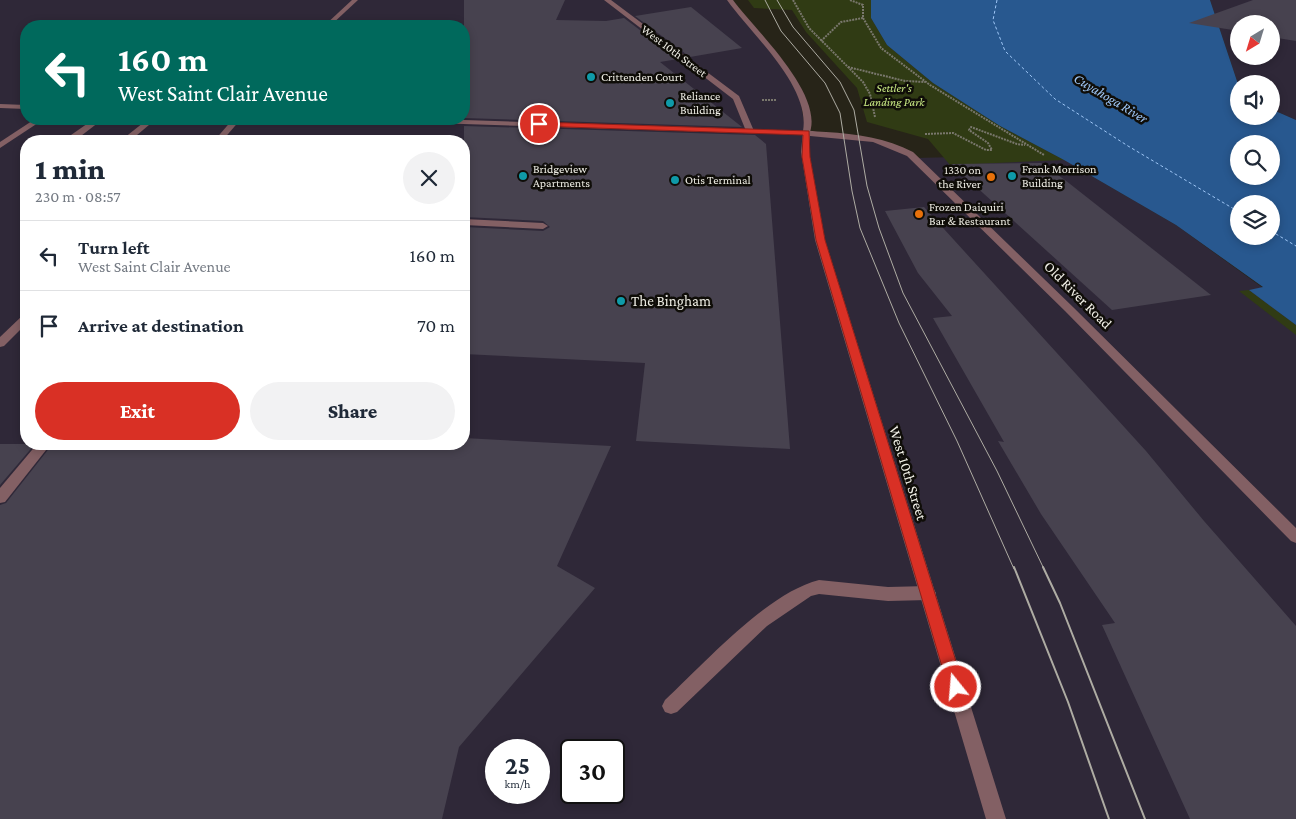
<!DOCTYPE html>
<html lang="en">
<head>
<meta charset="utf-8">
<style>
	:root { --surface:#fff; --page:#f2f2f3; --text:#1f2937; --muted:#747a83; --line:#e0e1e3; --accent:#d93025 }
	body { margin:0; font-family:"Crimson Pro",serif; background:var(--page); color:var(--text); height:100vh; display:flex; flex-direction:column; font-size:19px; white-space:nowrap }
	* { box-sizing:border-box; margin:0 }
	p { font-size:16px; color:var(--muted) }
	.icon { flex:none; width:28px; height:28px; fill:none; stroke:currentColor; stroke-width:2; stroke-linecap:round; stroke-linejoin:round }
	.map { position:relative; flex:1; overflow:hidden }
	.side { position:absolute; left:20px; top:135px; width:450px; height:315px; display:flex; flex-direction:column; background:var(--surface); border-radius:20px; box-shadow:0 2px 8px #0003 }
	.side>* { flex:none }
	.top-card { position:absolute; left:20px; top:20px; width:450px; height:105px; border-radius:20px; box-shadow:0 2px 8px #0003; background:#00695c; color:#fff; overflow:hidden }
	.needle { width:32px; rotate:218deg }
	.buttons { position:absolute; left:1230px; top:15px; display:grid; gap:10px }
	.buttons a { display:grid; place-items:center; width:50px; height:50px; border-radius:50%; background:var(--surface); box-shadow:0 2px 8px #0003; font-size:25px }
	.speed { position:absolute; left:485px; top:739px; display:flex; gap:10px; font-size:25px; font-weight:700; text-align:center }
	.speed>* { display:grid; place-content:center; width:65px; height:65px; border-radius:50%; background:var(--surface); box-shadow:0 2px 8px #0003; line-height:1 }
	.speed small { font-size:12px; font-weight:400 }
	.speed .limit { border:2px solid #111; border-radius:8px; background:#fff; color:#111 }
	.pin { position:absolute; display:grid; place-items:center; width:42px; height:42px; color:#fff; margin:-21px; border:2px solid #fff; border-radius:50%; box-shadow:0 1px 5px #0007 }
	.me { position:absolute; width:55px; margin:-28px; rotate:343deg; stroke-linejoin:round; filter:drop-shadow(0 0 4px #0008) }
	.turn { display:flex; align-items:center; gap:18px; height:105px; padding:0 15px; font-size:22px }
	.turn .icon { width:65px; height:65px; stroke-width:2.5 }
	.turn b { display:block; font-size:35px; line-height:42px }
	.round { display:grid; place-items:center; flex:none; width:52px; height:52px; border-radius:26px; background:var(--page) }
	.headline { display:flex; align-items:center; justify-content:space-between; height:85px; padding:0 15px }
	h1 { font-size:30px; font-weight:800; line-height:38px }
	.action { display:flex; gap:10px; margin-top:auto; padding:10px 15px }
	.action a { flex:1; height:58px; border-radius:30px; background:var(--accent); color:#fff; font-size:20px; font-weight:800; line-height:58px; text-align:center }
	.action a+a { background:var(--page); color:var(--text) }
	ul { padding:0; list-style:none }
	li { display:flex; align-items:center; gap:15px; height:70px; padding:0 15px; border-top:1px solid var(--line) }
	li div { flex:1 }
	li b { display:block; font-size:19px }
	li em { font-style:normal }
	.map>svg:first-child { display:block }
	.commercial { fill:#2f2838; fill-rule:evenodd }
	.green { fill:#303b14 }
	.water { fill:#28588f; fill-rule:evenodd }
	.lines { fill:none; stroke-linecap:round; stroke-linejoin:round }
	.ferry { stroke:#9ec6f6; stroke-width:1; stroke-dasharray:3 2.5; stroke-linecap:butt }
	.building { fill:#47424f }
	.path { stroke:#79776c; stroke-width:2; stroke-dasharray:2 1; stroke-linecap:butt }
	.service { fill:#836064; fill-rule:evenodd }
	.minor { fill:#836064; fill-rule:evenodd }
	.tertiary { fill:#836064; fill-rule:evenodd }
	.tram-far1 { stroke:#aeaca3; stroke-width:1 }
	.tram { stroke:#aeaca3; stroke-width:2 }
	.route { fill:#d93025; stroke:#8d1f18 }
	.culture-dot { fill:#0f9aa8; stroke:#0f0d08; stroke-width:2 }
	.food-dot { fill:#e8710a; stroke:#0f0d08; stroke-width:2 }
	.labels { text-anchor:middle; stroke-width:5; stroke-linejoin:round; paint-order:stroke }
	.far-street-label { font-size:12px; fill:#efeee5; stroke:#0f0d08 }
	.far-poi-label { font-size:12px; fill:#efeee5; stroke:#0f0d08; text-anchor:start }
	.far-park-label { font-size:12px; font-style:italic; fill:#cbec85; stroke:#0f0d08 }
	.far-water-label { font-size:14px; font-style:italic; fill:#9ec6f6; stroke:#0f0d08 }
	.street-label { font-size:15px; fill:#efeee5; stroke:#0f0d08 }
	.poi-label { font-size:15px; fill:#efeee5; stroke:#0f0d08; text-anchor:start }
</style>
</head>
<body>
<div class="map">
<svg width="1296" height="819" viewBox="0 0 1296 819">
	<rect width="100%" height="100%" fill="#272418"/>
	<g class="commercial">
		<path d="M 0,0 L 730,0 L 789,75 L 799,93 L 806,133 L 880,140 L 915,158 L 1044,155 L 1064,160 L 1176,225 L 1263,288 L 1250,290 L 1296,325 L 1296,819 L 0,819 ZM 26,26 L 464,26 L 464,119 L 26,119 ZM 26,141 L 464,141 L 464,444 L 26,444 ZM 496,750 L 539,750 L 539,792 L 496,792 ZM 571,750 L 614,750 L 614,792 L 571,792 Z"/>
		<path d="M 1210,0 L 1296,0 L 1296,120 L 1271,109 L 1271,84 L 1239,84 L 1239,87 ZM 1239,24 L 1271,24 L 1271,56 L 1239,56 Z"/>
	</g>
	<g class="green">
		<polygon points="748,0 871,0 871,18 887,45 933,83 1000,126 1064,160 950,165 928,139 867,122 857,88 806,32 792,10 754,8"/>
		<polygon points="1249,290 1296,325 1296,335 1239,291"/>
	</g>
	<path class="water" d="M 871,0 L 1210,0 L 1239,87 L 1239,116 L 1271,116 L 1271,109 L 1296,120 L 1296,325 L 1249,290 L 1263,287 L 1176,225 L 1064,160 L 1000,126 L 933,83 L 887,45 L 871,18 ZM 1239,144 L 1271,144 L 1271,176 L 1239,176 ZM 1239,204 L 1271,204 L 1271,236 L 1239,236 Z"/>
	<g class="lines">
		<g class="ferry">
			<polyline points="997,0 993,20 1005,51 1055,99 1128,146 1239,212"/>
			<polyline points="1271,231 1296,246"/>
		</g>
	</g>
	<g class="building">
		<polygon points="464,0 565,0 556,20 606,21 624,18 678,59 660,62 742,127 464,118"/>
		<polygon points="1253,0 1296,0 1296,41 1271,37 1271,24 1239,24 1239,31 1189,23"/>
		<polygon points="691,7 742,48 690,57 635,16"/>
		<polygon points="464,126 755,135 766,144 790,449 636,441 645,363 464,354 464,227 543,231 550,227 543,221 464,217"/>
		<polygon points="1041,163 1065,180 1211,295 1112,310 951,164"/>
		<polygon points="924,207 1146,451 1204,521 1296,626 1296,819 1190,819 1102,625 1115,623 1041,514 998,441 1004,442 933,318 952,316 918,273 885,211"/>
		<polygon points="464,438 611,446 557,566 595,588 459,747 442,819 0,819 0,505 6,503 51,446 51,444 464,444"/>
		<polygon points="0,444 35,444 0,485"/>
	</g>
	<g class="lines">
		<g class="path">
			<polyline points="793,0 809,28 863,82 870,94 875,117"/>
			<polyline points="850,0 863,5 863,18 881,48 930,85 1044,155"/>
			<polyline points="821,41 841,22 863,18"/>
			<polyline points="848,67 905,81 925,82"/>
			<polyline points="762,100 776,100"/>
			<polyline points="925,134 953,133 986,150 992,150 988,143 969,130 971,127 1017,144 1025,145"/>
		</g>
		<g class="service">
			<polygon points="35,119 44,119 0,148 0,142"/>
			<polygon points="94,119 103,119 77,139 71,139 71,135"/>
			<polygon points="148,119 156,119 130,141 124,141 124,138"/>
			<polygon points="464,219 543,223 548,226 543,229 464,225"/>
			<polygon points="37,444 50,445 5,502 0,503 0,488"/>
			<path d="M 819,580 L 888,587 L 928,586 L 933,588 L 936,593 L 933,598 L 928,600 L 888,601 L 819,594 L 811,596 L 767,626 L 677,712 L 671,714 L 665,712 L 662,706 L 665,700 C 705,663 767,593 819,580 Z"/>
		</g>
		<g class="minor">
			<polygon points="604,0 611,0 739,96 754,131 753,133 746,131 733,99"/>
			<path d="M 803,131 C 811,130 819,132 826,132 C 857,134 886,138 913,152 L 1073,307 L 1296,528 L 1296,543 L 1291,541 L 1065,311 L 907,156 L 873,142 L 810,136 L 809,152 L 825,240 L 1006,819 L 986,819 L 815,240 L 801,152 Z"/>
		</g>
		<g class="tertiary">
			<polygon points="352,0 358,0 330,26 324,26"/>
			<path d="M 727,0 L 733,0 C 755,30 826,95 809,135 L 370,121 L 366,119 L 434,119 L 803,131 C 811,86 751,34 727,0 Z"/>
			<polygon points="0,104 26,105 26,109 0,108"/>
			<polygon points="233,119 241,119 222,141 214,141"/>
			<polygon points="26,315 26,324 4,346 0,347 0,337 22,316"/>
		</g>
		<g class="tram-far1">
			<polyline points="765,0 781,31 825,83 840,113 852,191 860,228 899,323 957,441 1014,569"/>
			<polyline points="777,0 793,27 840,82 854,110 867,186 879,228 903,293 997,471 1044,569"/>
		</g>
		<g class="tram">
			<polyline points="1014,567 1068,702 1109,819"/>
			<polyline points="1043,567 1060,603 1145,819"/>
		</g>
	</g>
	<polygon class="route" points="539,122 809,131 810,157 825,240 964,687 962,692 956,694 951,692 948,687 816,240 802,157 803,135 536,126 536,123"/>
	<g class="culture-dot">
		<circle cx="591" cy="77" r="5"/>
		<circle cx="670" cy="103" r="5"/>
		<circle cx="523" cy="176" r="5"/>
		<circle cx="1012" cy="176" r="5"/>
		<circle cx="675" cy="180" r="5"/>
		<circle cx="621" cy="301" r="5"/>
	</g>
	<g class="food-dot">
		<circle cx="991" cy="177" r="5"/>
		<circle cx="919" cy="214" r="5"/>
	</g>
	<g class="labels">
		<g class="far-street-label">
			<text transform="translate(674 51) rotate(37)" y="4">West 10th Street</text>
		</g>
		<g class="far-poi-label">
			<text x="601" y="81">Crittenden Court</text>
			<text x="680" y="100">Reliance<tspan x="680" dy="14">Building</tspan></text>
			<text x="533" y="173">Bridgeview<tspan x="533" dy="14">Apartments</tspan></text>
			<text x="1022" y="173">Frank Morrison<tspan x="1022" dy="14">Building</tspan></text>
			<text x="981" y="174" text-anchor="end">1330 on<tspan x="981" dy="14">the River</tspan></text>
			<text x="685" y="184">Otis Terminal</text>
			<text x="929" y="211">Frozen Daiquiri<tspan x="929" dy="14">Bar &amp; Restaurant</tspan></text>
		</g>
		<g class="far-park-label">
			<text x="894" y="92">Settler's<tspan x="894" dy="14">Landing Park</tspan></text>
		</g>
		<g class="far-water-label">
			<text transform="translate(1111 98) rotate(31)" y="5">Cuyahoga River</text>
		</g>
		<g class="street-label">
			<text transform="translate(1078 295) rotate(45)" y="5">Old River Road</text>
			<text transform="translate(908 473) rotate(73)" y="5">West 10th Street</text>
		</g>
		<g class="poi-label">
			<text x="631" y="306">The Bingham</text>
		</g>
	</g>
</svg>
<div class="buttons">
<a><svg class="needle" viewBox="-14 -14 28 28"><path d="M0-13l5 13h-10z" fill="#e53935"/><path d="M0 13l5-13h-10z" fill="#747a83"/></svg></a>
<a><svg class="icon" aria-label="sound" viewBox="0 0 24 24"><path d="M4 9h4l5-4v14l-5-4H4zM17 9q2 3 0 6"/></svg></a>
<a><svg class="icon" aria-label="search" viewBox="0 0 24 24"><circle cx="10" cy="10" r="6"/><path d="M15 15l6 6"/></svg></a>
<a><svg class="icon" aria-label="layers" viewBox="0 0 24 24"><path d="M12 4l9 5-9 5-9-5zM3 14l9 5 9-5"/></svg></a>
</div>
<div class="speed"><div>25<small>km/h</small></div><div class="limit">30</div></div>
<div class="pin" style="left:539px;top:124px;background:#d93025"><svg class="icon" aria-label="arrive" viewBox="0 0 24 24"><path d="M6 21V4h12l-3 4 3 4H6"/></svg></div>
<svg class="me" style="left:956px;top:687px" viewBox="-20 -20 40 40"><circle r="17" fill="#d93025" stroke="#fff" stroke-width="3"/><path d="M0-11L8 9 0 5-8 9z" fill="#fff"/></svg>
<div class="top-card">
<div class="turn"><svg class="icon" aria-label="left" viewBox="0 0 24 24"><path d="M17 20v-9H6M10 6l-5 5 5 5"/></svg><div><b>160 m</b>West Saint Clair Avenue</div></div>
</div>
<section class="side">
<div class="headline"><div><h1>1 min</h1><p>230 m · 08:57</p></div><a class="round"><svg class="icon" aria-label="close" viewBox="0 0 24 24"><path d="M6 6l12 12M18 6L6 18"/></svg></a></div>
<ul>
<li><svg class="icon" aria-label="left" viewBox="0 0 24 24"><path d="M17 20v-9H6M10 6l-5 5 5 5"/></svg><div><b>Turn left</b><p>West Saint Clair Avenue</p></div><em>160 m</em></li>
<li><svg class="icon" aria-label="arrive" viewBox="0 0 24 24"><path d="M6 21V4h12l-3 4 3 4H6"/></svg><div><b>Arrive at destination</b></div><em>70 m</em></li>
</ul>
<div class="action"><a>Exit</a><a>Share</a></div>
</section>
</div>
</body>
</html>
